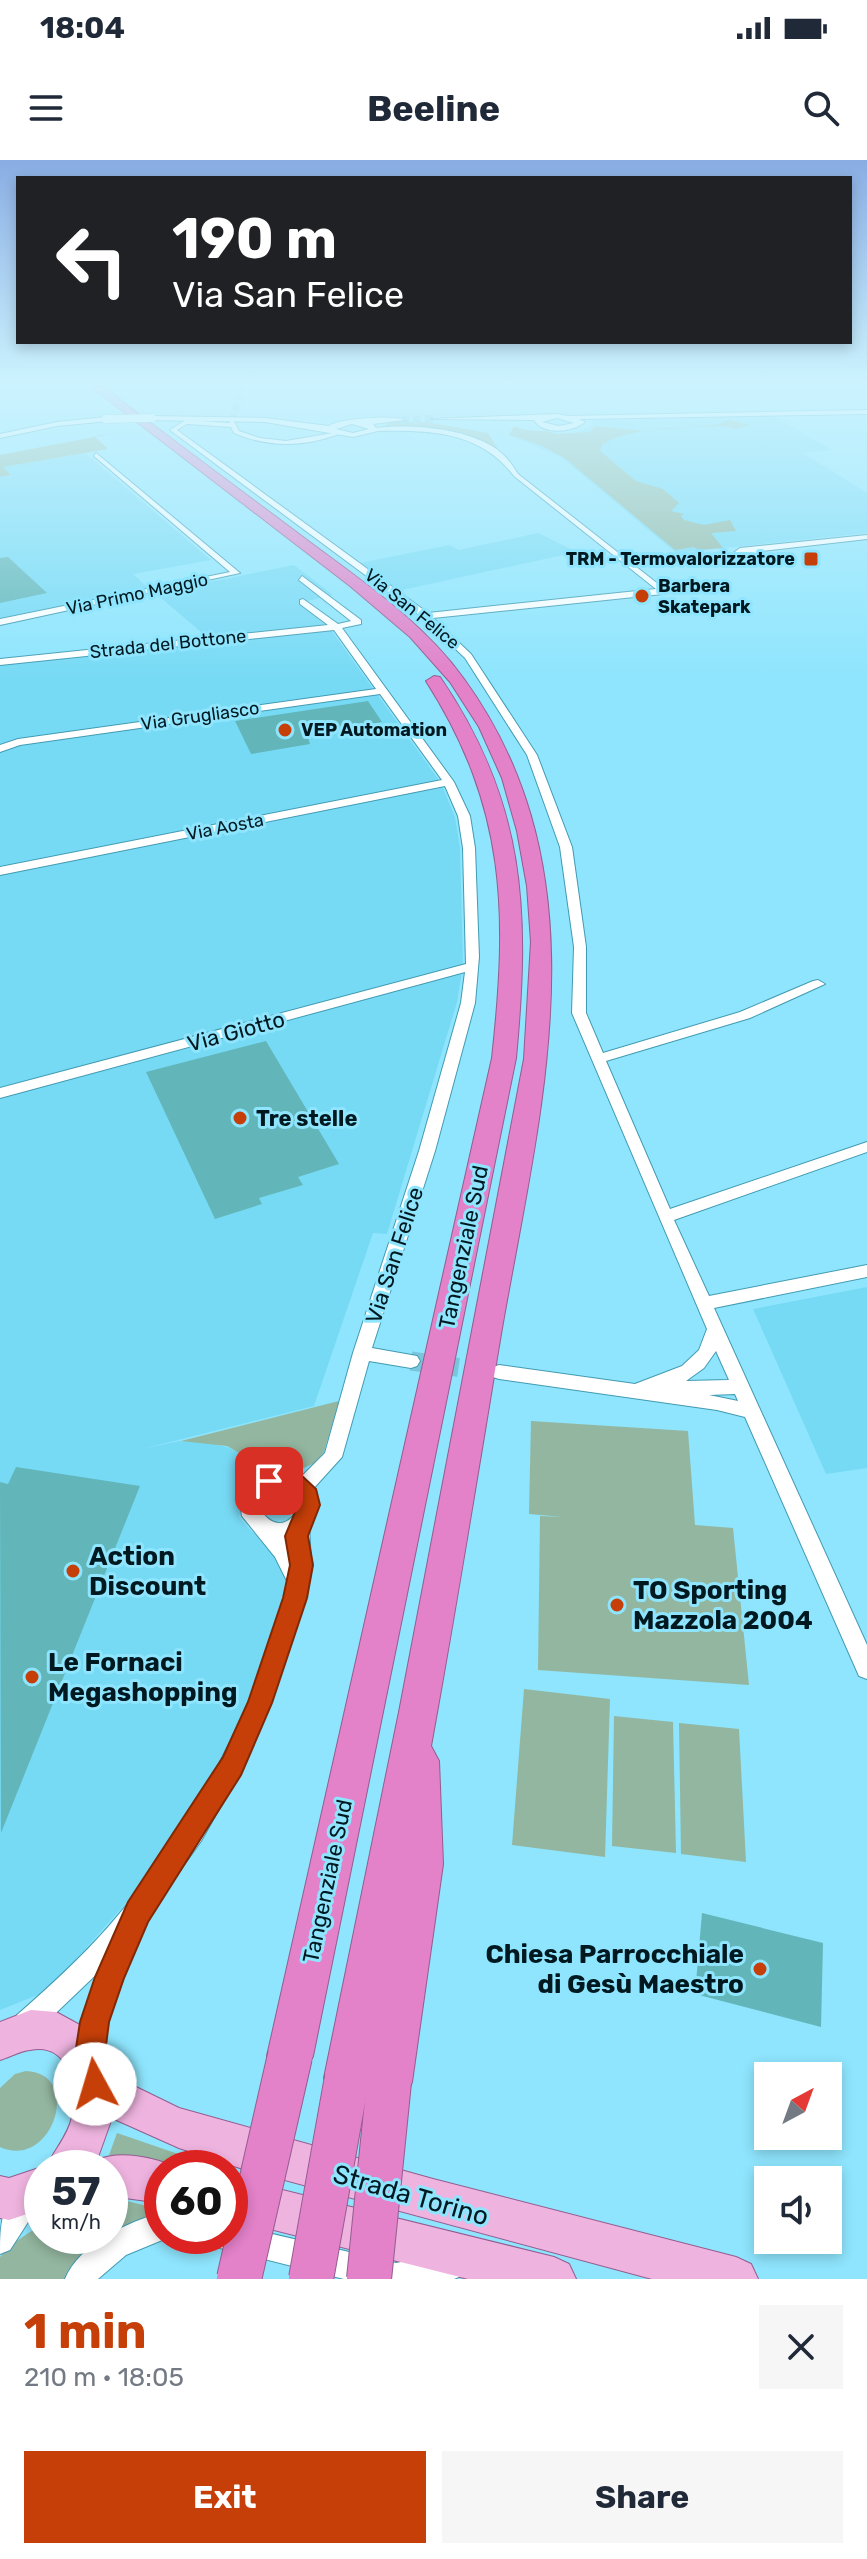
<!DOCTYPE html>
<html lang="en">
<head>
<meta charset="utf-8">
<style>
	:root { --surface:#fff; --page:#f6f6f7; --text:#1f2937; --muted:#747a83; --accent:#c63f08 }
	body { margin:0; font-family:Rubik,sans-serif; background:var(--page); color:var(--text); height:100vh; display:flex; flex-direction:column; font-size:30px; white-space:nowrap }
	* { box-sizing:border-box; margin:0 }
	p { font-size:26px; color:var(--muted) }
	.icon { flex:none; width:44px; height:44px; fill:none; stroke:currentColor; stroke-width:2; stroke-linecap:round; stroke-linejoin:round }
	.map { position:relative; height:2119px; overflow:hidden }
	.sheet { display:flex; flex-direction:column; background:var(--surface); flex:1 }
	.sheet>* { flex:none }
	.hud { position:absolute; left:16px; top:16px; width:836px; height:168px; border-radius:0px; box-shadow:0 4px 12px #0003; background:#202124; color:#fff; overflow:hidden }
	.needle { width:52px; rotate:41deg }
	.fabs { position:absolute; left:754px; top:1902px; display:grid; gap:16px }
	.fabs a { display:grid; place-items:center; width:88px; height:88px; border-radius:0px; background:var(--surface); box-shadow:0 4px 12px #0003; font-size:40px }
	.speed { position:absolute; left:24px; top:1990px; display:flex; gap:16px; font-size:40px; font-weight:700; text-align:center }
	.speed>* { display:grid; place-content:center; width:104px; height:104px; border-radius:50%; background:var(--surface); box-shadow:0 4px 12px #0003; line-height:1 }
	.speed small { font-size:20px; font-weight:400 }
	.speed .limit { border:12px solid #d22; background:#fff; color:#111 }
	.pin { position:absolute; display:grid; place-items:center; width:68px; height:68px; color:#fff; margin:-34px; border-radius:16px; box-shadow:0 4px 12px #0006 }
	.me { position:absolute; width:88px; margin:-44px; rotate:354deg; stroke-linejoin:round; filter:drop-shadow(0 0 6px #0008) }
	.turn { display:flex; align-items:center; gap:28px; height:168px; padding:0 24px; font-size:36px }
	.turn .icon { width:104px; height:104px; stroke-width:2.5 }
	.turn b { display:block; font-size:56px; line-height:68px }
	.round { display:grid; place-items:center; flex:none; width:84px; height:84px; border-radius:0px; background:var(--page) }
	.headline { display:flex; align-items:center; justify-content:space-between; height:136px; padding:0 24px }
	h1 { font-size:48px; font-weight:700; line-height:60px; color:var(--accent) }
	.button { display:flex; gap:16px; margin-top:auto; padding:16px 24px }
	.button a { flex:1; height:92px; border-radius:0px; background:var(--accent); color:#fff; font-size:32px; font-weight:700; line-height:92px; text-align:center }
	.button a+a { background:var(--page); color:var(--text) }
	.status { display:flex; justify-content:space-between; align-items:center; height:56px; padding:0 40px; background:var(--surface); direction:ltr }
	.status svg { height:22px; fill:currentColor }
	header { display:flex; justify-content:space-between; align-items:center; height:104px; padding:0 24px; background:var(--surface); font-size:36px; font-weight:700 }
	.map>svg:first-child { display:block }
	.built { fill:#77daf5 }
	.green { fill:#93b6a0 }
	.building { fill:#62b6b9 }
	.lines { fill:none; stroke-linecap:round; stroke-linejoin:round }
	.minor-tunnel-far1 { stroke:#79c6dc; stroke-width:7; stroke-dasharray:7 3; stroke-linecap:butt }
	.minor-tunnel { stroke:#79c6dc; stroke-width:19; stroke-dasharray:19 10; stroke-linecap:butt }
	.tertiary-tunnel { stroke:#79c6dc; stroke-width:8; stroke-dasharray:8 4; stroke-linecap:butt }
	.minor-casing { stroke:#429bb2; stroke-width:2 }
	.tertiary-casing { stroke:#429bb2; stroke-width:2 }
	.primary-casing { stroke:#945d8e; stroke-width:2 }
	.motorway-casing { stroke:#945d8e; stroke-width:2 }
	.minor { fill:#fff; fill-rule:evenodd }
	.tertiary { fill:#fff; fill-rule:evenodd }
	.primary { fill:#eeb3df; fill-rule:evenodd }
	.motorway { fill:#e381c9; fill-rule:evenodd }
	.tertiary-bridge-casing { stroke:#429bb2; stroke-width:9; stroke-linecap:butt }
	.motorway-bridge-casing { stroke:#945d8e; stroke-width:46; stroke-linecap:butt }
	.tertiary-bridge { stroke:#fff; stroke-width:8 }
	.motorway-bridge { stroke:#e381c9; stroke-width:44 }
	.route { fill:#c63f08; stroke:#812905; stroke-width:2 }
	.poi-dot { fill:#c63f08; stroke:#8ee5fd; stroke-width:3 }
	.labels { text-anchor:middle; stroke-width:6; stroke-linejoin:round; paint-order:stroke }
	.far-poi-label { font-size:18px; font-weight:bold; fill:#001920; stroke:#8ee5fd; text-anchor:start }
	.far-street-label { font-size:18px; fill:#001920; stroke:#8ee5fd }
	.street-label { font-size:22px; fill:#001920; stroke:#8ee5fd }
	.poi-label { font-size:22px; font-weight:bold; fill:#001920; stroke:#8ee5fd; text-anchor:start }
	.near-poi-label { font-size:26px; font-weight:bold; fill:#001920; stroke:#8ee5fd; text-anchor:start }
	.near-street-label { font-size:26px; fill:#001920; stroke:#8ee5fd }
</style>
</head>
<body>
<div class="status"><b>18:04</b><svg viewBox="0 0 49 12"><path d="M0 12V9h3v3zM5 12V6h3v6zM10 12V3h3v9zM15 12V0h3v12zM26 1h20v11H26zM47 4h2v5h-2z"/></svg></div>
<header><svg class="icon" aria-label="menu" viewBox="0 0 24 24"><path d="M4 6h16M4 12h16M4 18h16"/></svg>Beeline<svg class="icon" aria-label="search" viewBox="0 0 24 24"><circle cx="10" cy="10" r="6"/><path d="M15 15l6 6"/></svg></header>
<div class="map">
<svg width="867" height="2119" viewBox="0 0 867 2119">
	<rect width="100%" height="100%" fill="#8ee5fd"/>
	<g class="built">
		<polygon points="772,255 832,290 803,293 867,333 867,373 676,393 561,297 509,275 574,273 588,268 594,263 589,260 594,258"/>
		<polygon points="85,293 211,400 133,414 148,428 0,459 0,317 12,315 3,307"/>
		<polygon points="538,373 577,392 397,431 360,403 449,385 459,390"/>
		<polygon points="294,405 333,435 299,443 329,465 207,477 155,433"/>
		<polygon points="331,470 441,623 455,657 460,688 463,806 457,842 387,1074 373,1073 314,1246 142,1289 180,1281 209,1283 227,1287 274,1310 263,1314 246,1327 239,1357 251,1371 273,1384 286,1417 279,1455 238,1567 209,1625 132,1736 58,1820 40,1834 0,1850 0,504"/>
		<polygon points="867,1127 867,1308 826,1314 753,1149"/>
	</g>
	<g class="green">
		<path d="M 729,260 L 750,265 L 735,269 L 726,266 C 691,268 632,265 602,285 L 600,291 L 636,321 L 663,329 L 679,343 L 671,351 L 684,354 L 681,356 L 684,360 L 704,365 L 730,360 L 736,371 L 711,373 L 723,388 L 698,390 L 694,387 L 675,390 L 566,299 L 543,286 L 509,275 L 514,266 C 531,274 544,268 556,274 L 590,272 L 595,266 L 642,271 L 716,265 Z"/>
		<polygon points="391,262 426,262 488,273 500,293 451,274 383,267"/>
		<polygon points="115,273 94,276 108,289 3,307 11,315 0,317 0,295"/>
		<polygon points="339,1241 324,1292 315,1303 299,1310 260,1305 227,1286 181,1281"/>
		<polygon points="531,1261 688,1271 695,1365 733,1368 749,1525 538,1510 540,1356 563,1357 529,1354"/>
		<polygon points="524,1529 610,1539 605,1697 512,1685"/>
		<polygon points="614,1556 673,1562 676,1693 612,1686"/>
		<polygon points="679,1563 739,1569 746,1702 681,1694"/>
		<path d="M 26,1911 C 84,1913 52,2011 0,1987 L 0,1928 L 15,1914 Z"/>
		<polygon points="117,1973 190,1998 187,2008 144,1997 109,1995"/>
		<polygon points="119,2039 159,2049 161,2054 69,2119 0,2119 0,2097 9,2086 42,2064 42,2076 110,2076 110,2040"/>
	</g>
	<g class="building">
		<polygon points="8,397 47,433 0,443 0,398"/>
		<polygon points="368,541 382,562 307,574 310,584 251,594 235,561"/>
		<polygon points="266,881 339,1004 298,1017 303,1025 259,1038 262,1044 215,1059 146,912"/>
		<polygon points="16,1307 140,1326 1,1673 0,1322 8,1324"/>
		<polygon points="702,1753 823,1783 821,1867 695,1834"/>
	</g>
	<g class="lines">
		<polyline class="minor-tunnel-far1" points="232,260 244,222"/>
		<polyline class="minor-tunnel" points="411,1201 485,1211"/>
		<polyline class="tertiary-tunnel" points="401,260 435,259"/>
		<g class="minor-casing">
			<g id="minor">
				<path d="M 232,258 L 239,271 L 260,278 L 286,281 L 339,272 L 339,274 C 304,287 269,288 234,273 L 231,267 L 187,264 L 177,270 L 428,453 L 656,429 L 514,316 C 479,270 428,270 375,271 L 373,268 C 410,264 459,267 492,286 C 504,293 511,303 518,314 L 667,431 L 663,434 L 433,458 L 471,494 L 537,595 L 572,687 L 586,787 L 586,853 L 603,893 L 740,852 L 813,821 L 818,820 L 825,824 L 750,858 L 606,901 L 670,1049 L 867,982 L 867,992 L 674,1060 L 709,1136 L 867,1105 L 867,1117 L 714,1148 L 867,1485 L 867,1519 L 859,1516 L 745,1257 L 717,1250 L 499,1219 L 493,1217 L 490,1212 L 493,1207 L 499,1205 L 635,1224 L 682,1206 L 699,1190 L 707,1169 L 572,853 L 574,787 L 560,687 L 527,595 L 465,498 L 423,458 L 170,270 L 186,260 L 230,263 L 229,260 ZM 716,1191 L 729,1220 L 686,1221 L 704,1208 ZM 735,1234 L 738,1241 L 709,1235 Z"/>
				<polygon points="96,293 240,413 0,465 0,459 230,412 94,296"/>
				<path d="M 867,375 L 867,379 L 761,391 L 769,396 L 769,400 L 751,404 L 728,397 L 740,388 ZM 742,392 L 754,393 L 760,397 L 751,400 L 738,396 Z"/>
				<path d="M 302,416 L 361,460 L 361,464 L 342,468 L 454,622 L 470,656 L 475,688 L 479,797 L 475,843 L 435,991 L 372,1188 L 417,1196 L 420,1201 L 417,1206 L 411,1208 L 369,1201 L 342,1297 L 313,1329 L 319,1345 L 309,1364 L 311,1405 L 307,1432 L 285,1501 L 262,1560 L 232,1626 L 201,1681 L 144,1761 L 108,1862 L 99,1905 L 90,1909 L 81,1905 C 70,1878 93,1834 103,1808 L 35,1873 L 26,1877 L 17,1873 L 13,1864 L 17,1855 C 49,1827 81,1798 109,1766 C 193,1669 257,1548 288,1423 L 275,1397 L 242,1356 L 239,1337 C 252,1314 277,1309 300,1318 L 325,1293 L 353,1193 L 419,991 L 461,843 L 465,812 L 0,938 L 0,928 L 466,804 L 463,688 L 458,656 L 445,626 L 0,715 L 0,707 L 442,620 L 380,534 L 20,585 L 0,592 L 0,585 L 18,579 L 376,529 L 334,470 L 0,505 L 0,499 L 328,465 L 300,444 L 300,440 L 303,439 L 338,464 L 351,461 L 299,420 ZM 282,1327 L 295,1332 L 299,1344 C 297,1348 295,1353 292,1357 C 278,1372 259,1356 259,1340 L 265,1332 Z"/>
				<path d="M 27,2028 L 37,2032 L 41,2042 L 10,2090 L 0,2094 C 0,2067 0,2040 27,2028 Z"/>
				<path d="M 162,2052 L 162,2076 L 172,2076 L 126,2095 L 98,2119 L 65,2119 C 80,2083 127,2063 162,2052 Z"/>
				<polygon points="230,2064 396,2103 451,2092 461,2096 465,2106 461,2116 454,2119 344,2119 212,2086 208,2076 230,2076"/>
			</g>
		</g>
		<g class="tertiary-casing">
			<g id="tertiary">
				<path d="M 867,250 L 867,254 L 579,259 L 585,262 C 571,273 543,275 534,260 L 431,259 L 557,254 L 568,256 ZM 557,258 L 574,263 L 559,266 L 542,262 Z"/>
				<path d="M 152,256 L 265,258 L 329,266 C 340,258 393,255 405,260 L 373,264 L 378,271 L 353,277 L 265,262 L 149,260 ZM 352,264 L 369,269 L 353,273 L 336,269 Z"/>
				<polygon points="106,257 109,261 57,266 0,278 0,274 57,262"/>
			</g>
		</g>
		<g class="primary-casing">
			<g id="primary">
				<path d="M 31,1850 L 56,1852 L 89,1870 L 102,1890 L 109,1910 L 136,1927 L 179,1948 L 433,2019 L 736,2097 L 751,2104 L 758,2119 L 652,2119 L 240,2008 L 179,1988 L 112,1958 L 97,2000 C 119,1990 155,1997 177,2008 L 162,2008 L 162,2043 L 110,2036 L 110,2008 L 92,2008 L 94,2004 L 91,2008 L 46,2008 C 54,1990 68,1976 72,1957 C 78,1927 69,1882 30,1890 C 20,1891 10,1897 0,1900 L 0,1862 Z"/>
				<polygon points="42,2007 42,2049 9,2060 0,2058 0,2016 9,2018"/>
				<polygon points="230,2017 554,2097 569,2104 576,2119 468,2119 230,2059"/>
			</g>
		</g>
		<g class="motorway-casing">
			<g id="motorway">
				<path d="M 85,222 L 97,222 C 164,274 232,324 299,374 C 357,418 421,459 464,519 C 608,718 539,953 501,1174 C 478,1312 456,1449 431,1586 L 439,1601 L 443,1704 L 412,1922 L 405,1938 L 389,1945 L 373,1938 L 367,1925 L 363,1934 L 347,1941 L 331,1934 L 324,1918 L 399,1552 L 524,899 L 531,782 L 527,726 L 517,671 L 502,618 L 479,567 L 450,522 L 410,477 L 350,426 Z"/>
				<path d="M 434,516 L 440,517 C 526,643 530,751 516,898 L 313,1896 L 306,1912 L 290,1919 L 274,1912 L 267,1896 L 492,898 C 508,753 507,648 426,521 Z"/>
			</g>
		</g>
		<use href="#minor" class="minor"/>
		<use href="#tertiary" class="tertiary"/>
		<use href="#primary" class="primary"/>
		<use href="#motorway" class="motorway"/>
		<g class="tertiary-bridge-casing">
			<polyline id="tertiary-bridge" points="106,259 152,258"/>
		</g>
		<g class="motorway-bridge-casing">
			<g id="motorway-bridge">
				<polyline points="239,2119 290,1896"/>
				<polyline points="311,2119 347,1918"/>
				<polyline points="369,2119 389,1922"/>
			</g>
		</g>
		<use href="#tertiary-bridge" class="tertiary-bridge"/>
		<use href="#motorway-bridge" class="motorway-bridge"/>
	</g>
	<linearGradient id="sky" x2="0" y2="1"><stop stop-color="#89ade3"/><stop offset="0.43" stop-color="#ccf3fe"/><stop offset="1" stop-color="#ccf3fe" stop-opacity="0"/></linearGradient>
	<rect width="867" height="519" fill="url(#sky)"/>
	<polygon class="route" points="269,1312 301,1315 316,1329 320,1345 308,1376 313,1405 307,1438 272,1543 241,1615 148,1762 124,1818 109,1862 104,1901 110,1924 106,1934 95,1939 85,1934 74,1901 80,1862 95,1817 128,1742 223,1597 248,1542 283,1438 290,1405 285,1376 298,1345 297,1339 288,1330 261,1327 258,1321 261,1314"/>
	<g class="poi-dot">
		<rect x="803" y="391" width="16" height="16" rx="4"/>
		<circle cx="642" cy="436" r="8"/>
		<circle cx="285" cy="570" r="8"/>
		<circle cx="240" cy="958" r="8"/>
		<circle cx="73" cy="1411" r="8"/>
		<circle cx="617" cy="1445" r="8"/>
		<circle cx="32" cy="1517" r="8"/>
		<circle cx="760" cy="1809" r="8"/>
	</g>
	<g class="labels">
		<g class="far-poi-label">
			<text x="795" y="405" text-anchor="end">TRM - Termovalorizzatore</text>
			<text x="658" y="432">Barbera<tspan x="658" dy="21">Skatepark</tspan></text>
			<text x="301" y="576">VEP Automation</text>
		</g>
		<g class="far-street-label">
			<text transform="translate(137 434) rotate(-12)" y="6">Via Primo Maggio</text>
			<text transform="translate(412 449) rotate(39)" y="6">Via San Felice</text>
			<text transform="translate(168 484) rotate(-6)" y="6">Strada del Bottone</text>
			<text transform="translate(200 556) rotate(-8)" y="6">Via Grugliasco</text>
			<text transform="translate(225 667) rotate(-11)" y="6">Via Aosta</text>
		</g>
		<g class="street-label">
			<text transform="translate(236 871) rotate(-15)" y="8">Via Giotto</text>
			<text transform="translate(463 1087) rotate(-78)" y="8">Tangenziale Sud</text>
			<text transform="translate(394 1095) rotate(-72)" y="8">Via San Felice</text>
			<text transform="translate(327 1721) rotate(-78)" y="8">Tangenziale Sud</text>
		</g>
		<g class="poi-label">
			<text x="256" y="966">Tre stelle</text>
		</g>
		<g class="near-poi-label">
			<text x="89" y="1405">Action<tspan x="89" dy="30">Discount</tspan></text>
			<text x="633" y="1439">TO Sporting<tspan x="633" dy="30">Mazzola 2004</tspan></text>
			<text x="48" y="1511">Le Fornaci<tspan x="48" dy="30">Megashopping</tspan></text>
			<text x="744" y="1803" text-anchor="end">Chiesa Parrocchiale<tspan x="744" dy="30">di Gesù Maestro</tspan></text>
		</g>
		<g class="near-street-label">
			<text transform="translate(411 2035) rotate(16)" y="9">Strada Torino</text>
		</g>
	</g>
</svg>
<div class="fabs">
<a><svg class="needle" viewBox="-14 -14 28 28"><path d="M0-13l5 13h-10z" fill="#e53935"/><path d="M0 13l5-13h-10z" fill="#747a83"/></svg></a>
<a><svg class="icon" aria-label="sound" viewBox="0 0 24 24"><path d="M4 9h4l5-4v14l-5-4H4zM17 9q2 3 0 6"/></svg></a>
</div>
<div class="speed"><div>57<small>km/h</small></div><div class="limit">60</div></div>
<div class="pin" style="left:269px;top:1321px;background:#d93025"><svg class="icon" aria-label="arrive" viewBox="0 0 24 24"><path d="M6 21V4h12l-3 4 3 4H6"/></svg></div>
<svg class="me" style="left:95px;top:1924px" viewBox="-20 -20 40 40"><circle r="19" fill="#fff"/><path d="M0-13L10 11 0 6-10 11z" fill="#c63f08"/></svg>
<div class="hud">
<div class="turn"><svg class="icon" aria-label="left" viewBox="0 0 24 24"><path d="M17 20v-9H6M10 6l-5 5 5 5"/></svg><div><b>190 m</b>Via San Felice</div></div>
</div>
</div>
<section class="sheet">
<div class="headline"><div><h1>1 min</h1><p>210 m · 18:05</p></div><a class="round"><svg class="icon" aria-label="close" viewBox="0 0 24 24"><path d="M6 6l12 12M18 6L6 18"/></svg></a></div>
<div class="button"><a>Exit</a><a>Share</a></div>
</section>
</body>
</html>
